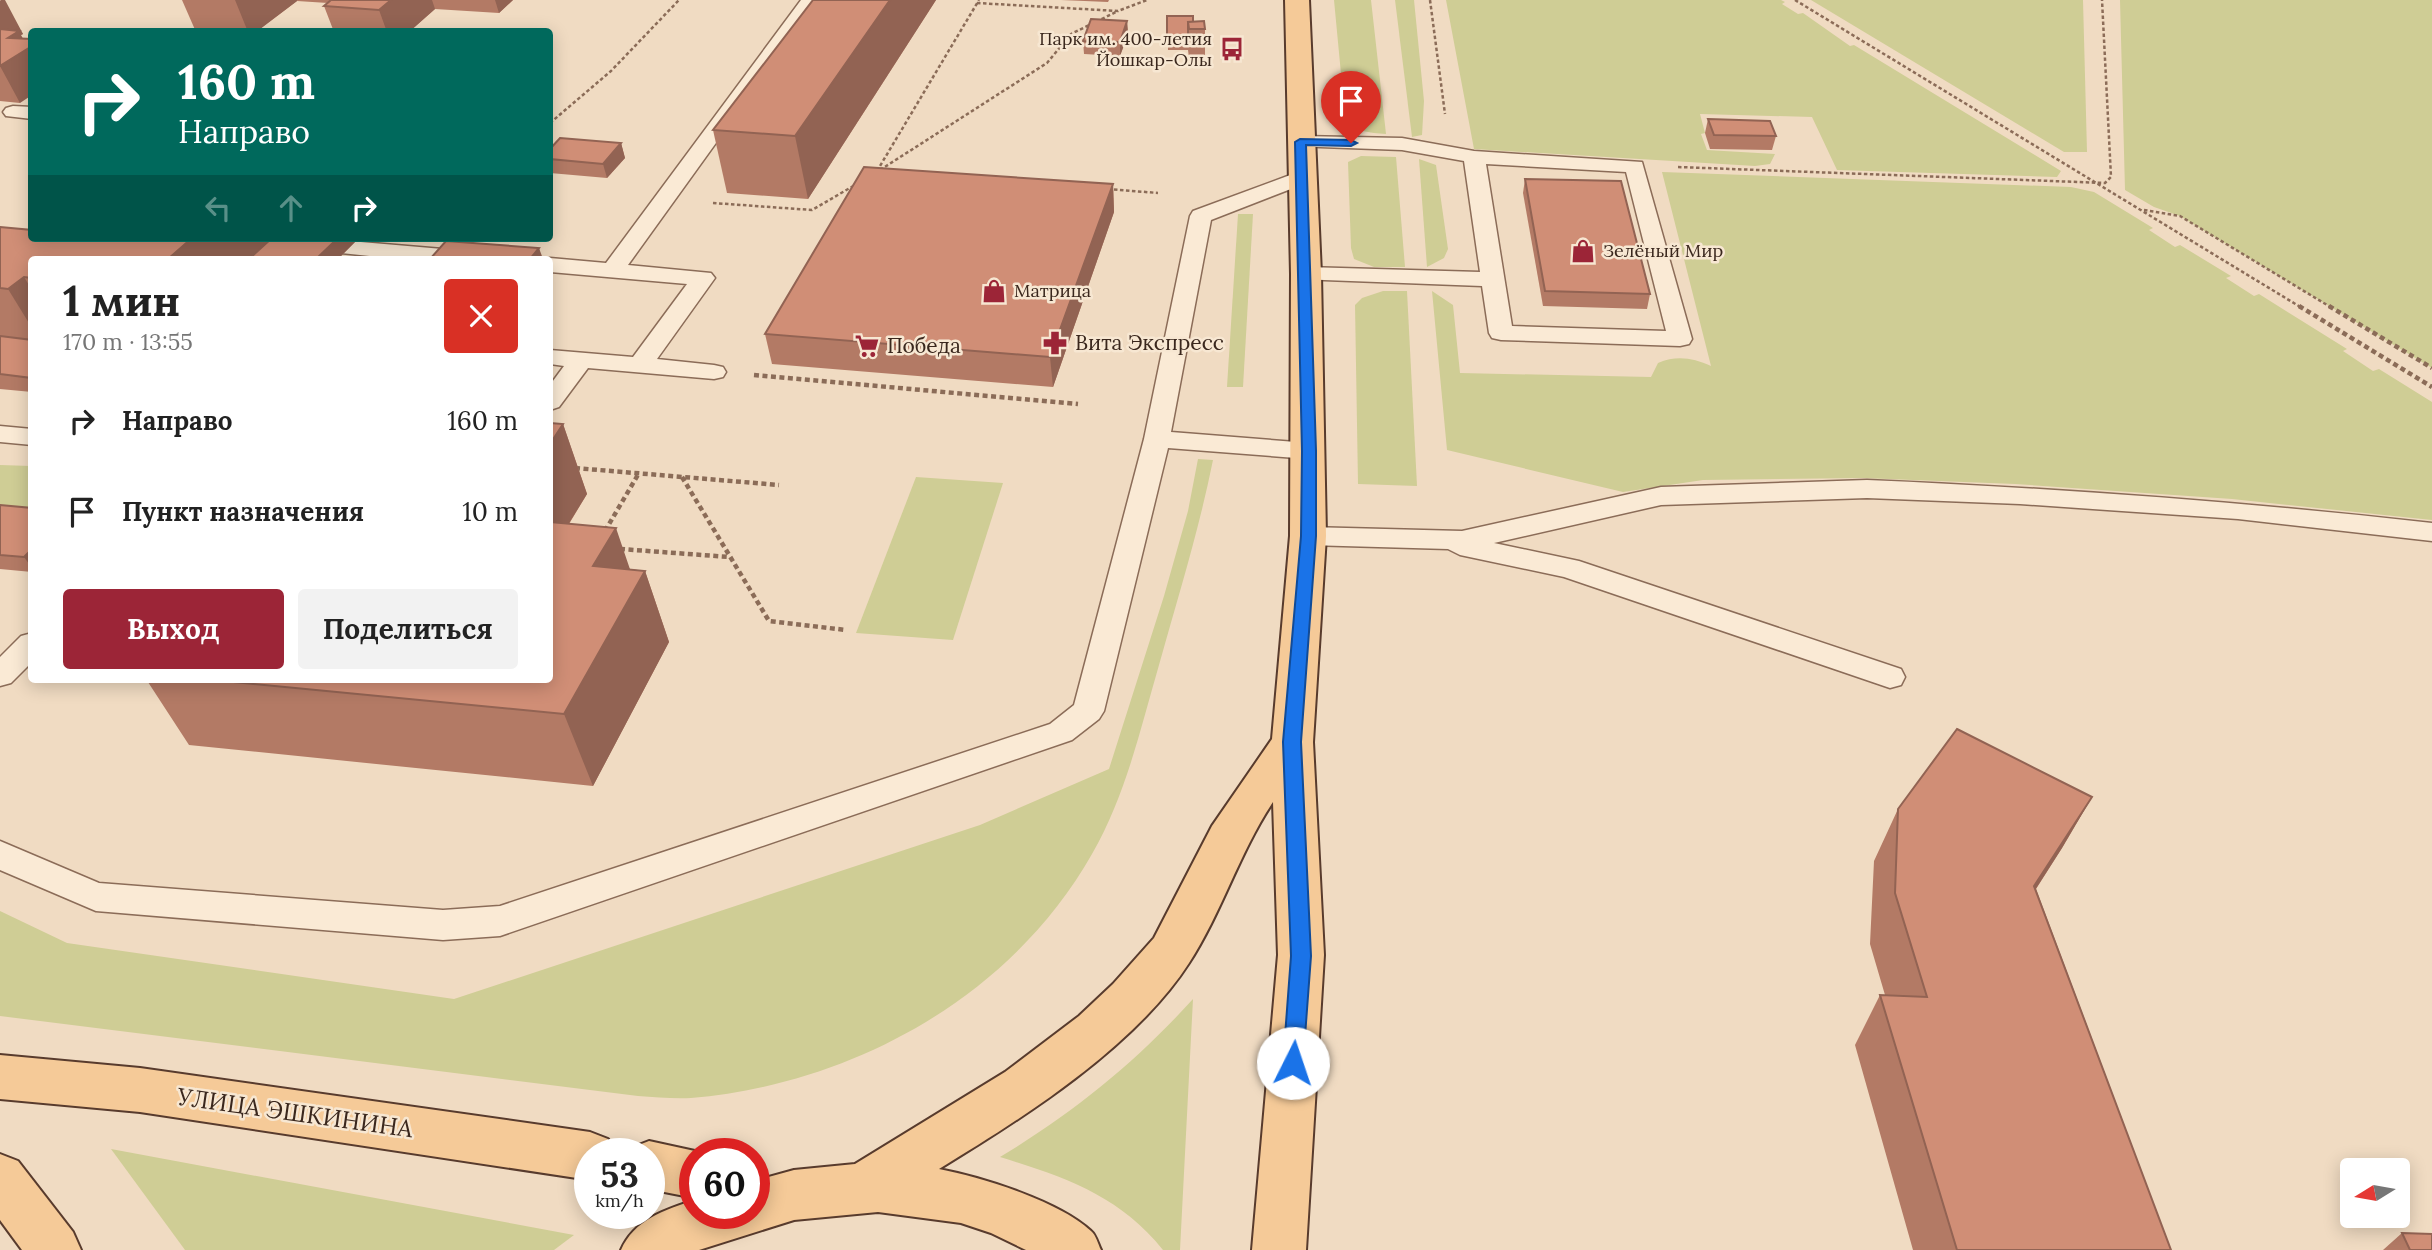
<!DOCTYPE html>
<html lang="ru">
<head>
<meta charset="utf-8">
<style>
	:root { --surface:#fff; --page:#f2f2f2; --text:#222; --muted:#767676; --accent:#9c2537 }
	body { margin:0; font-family:Lora,serif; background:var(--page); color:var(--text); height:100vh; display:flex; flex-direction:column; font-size:26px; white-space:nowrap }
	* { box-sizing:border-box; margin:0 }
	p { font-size:23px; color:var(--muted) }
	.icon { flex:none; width:38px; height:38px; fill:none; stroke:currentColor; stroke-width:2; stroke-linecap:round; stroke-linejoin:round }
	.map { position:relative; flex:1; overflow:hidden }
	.drawer { position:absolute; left:28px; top:256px; width:525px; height:427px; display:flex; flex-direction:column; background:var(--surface); border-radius:7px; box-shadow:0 4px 18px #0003 }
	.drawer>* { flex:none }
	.hud { position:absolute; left:28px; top:28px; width:525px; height:214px; border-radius:7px; box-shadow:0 4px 18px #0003; background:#00695c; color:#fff; overflow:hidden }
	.needle { width:46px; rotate:259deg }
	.buttons { position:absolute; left:2340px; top:1158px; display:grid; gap:14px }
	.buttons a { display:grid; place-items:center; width:70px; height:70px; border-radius:7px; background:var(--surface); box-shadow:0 4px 18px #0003; font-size:35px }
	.speed { position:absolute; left:574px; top:1138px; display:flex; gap:14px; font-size:35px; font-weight:700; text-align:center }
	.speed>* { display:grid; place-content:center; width:91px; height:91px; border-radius:50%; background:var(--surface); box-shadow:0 4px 18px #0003; line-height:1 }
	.speed small { font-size:18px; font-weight:400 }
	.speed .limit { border:10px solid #d22; background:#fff; color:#111 }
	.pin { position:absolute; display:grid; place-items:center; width:60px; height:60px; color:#fff; margin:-72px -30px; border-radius:50% 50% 50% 0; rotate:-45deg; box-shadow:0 0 7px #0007 }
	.pin .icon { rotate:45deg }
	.me { position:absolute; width:77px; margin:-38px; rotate:4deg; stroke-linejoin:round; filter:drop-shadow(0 0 5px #0008) }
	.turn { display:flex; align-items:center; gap:24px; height:147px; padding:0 35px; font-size:32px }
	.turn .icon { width:91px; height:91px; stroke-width:2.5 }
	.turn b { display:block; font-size:49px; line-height:60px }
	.lanes { display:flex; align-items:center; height:66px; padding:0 35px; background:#0003; justify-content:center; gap:35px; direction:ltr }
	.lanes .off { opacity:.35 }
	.round { display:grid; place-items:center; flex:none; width:74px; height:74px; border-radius:7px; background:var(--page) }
	.summary { display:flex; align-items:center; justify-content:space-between; height:119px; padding:0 35px }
	h1 { font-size:42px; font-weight:700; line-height:52px }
	.button { display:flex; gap:14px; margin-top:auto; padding:14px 35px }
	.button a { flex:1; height:80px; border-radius:7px; background:var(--accent); color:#fff; font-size:28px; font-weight:700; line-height:80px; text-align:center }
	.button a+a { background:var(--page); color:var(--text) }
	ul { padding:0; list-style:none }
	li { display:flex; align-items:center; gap:21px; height:91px; padding:0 35px }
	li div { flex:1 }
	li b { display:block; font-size:26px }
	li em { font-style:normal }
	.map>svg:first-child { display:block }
	.green { fill:#cfcd95 }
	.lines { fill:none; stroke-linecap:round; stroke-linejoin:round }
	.service-casing { stroke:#8b6c58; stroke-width:3 }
	.primary-casing { stroke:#583b2d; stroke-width:4 }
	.path-far1 { stroke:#8b6c58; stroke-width:2.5; stroke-dasharray:3.5 2.5; stroke-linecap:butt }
	.path { stroke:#8b6c58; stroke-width:4.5; stroke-dasharray:5 3.5; stroke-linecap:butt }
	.service { fill:#faead5; fill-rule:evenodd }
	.primary { fill:#f5ca98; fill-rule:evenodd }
	.wall { fill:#b37a65 }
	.shaded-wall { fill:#926353 }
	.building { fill:#d08e76; stroke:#926353; stroke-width:2 }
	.route { fill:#1a73e8; stroke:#114b97; stroke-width:2 }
	.labels { text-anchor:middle; stroke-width:5; stroke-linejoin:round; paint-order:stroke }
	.far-poi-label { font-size:18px; fill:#3a271d; stroke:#f7e7d2; text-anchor:start }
	.poi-label { font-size:21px; fill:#3a271d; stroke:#f7e7d2; text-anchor:start }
	.near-street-label { font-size:24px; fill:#3a271d; stroke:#f7e7d2 }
</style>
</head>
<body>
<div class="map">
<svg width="2432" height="1250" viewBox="0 0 2432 1250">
	<rect width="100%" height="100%" fill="#f0dbc2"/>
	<g class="green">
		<path d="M 1334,0 L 1371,0 L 1386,134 C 1370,133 1353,132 1345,116 Z"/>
		<polygon points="1395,0 1414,0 1424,101 1422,135 1412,137"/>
		<polygon points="1446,0 1781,0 1785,2 1782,4 1798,14 1803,13 1850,46 1854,45 2061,171 2057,177 1837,170 1812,117 1700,114 1705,133 1701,134 1707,150 1775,154 1770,164 1755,166 1474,149"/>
		<polygon points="1811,0 2083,0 2087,152 2064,152"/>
		<polygon points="2120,0 2432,0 2432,368 2180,216 2154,207 2125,190"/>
		<polygon points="1361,156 1396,157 1405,267 1374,267 1354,259 1351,248 1348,162"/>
		<polygon points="1419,159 1436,165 1448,249 1444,258 1427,267"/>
		<path d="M 1662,172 L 2071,187 L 2094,192 L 2153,228 L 2149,230 L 2175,247 L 2180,245 L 2231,276 L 2226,278 L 2254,296 L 2259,294 L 2347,349 L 2343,351 L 2373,371 L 2379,369 L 2432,402 L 2432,520 L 2232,499 L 2015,484 L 1862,478 L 1703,480 L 1623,492 L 1447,450 L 1432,291 L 1453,305 L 1460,373 L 1651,377 L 1658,363 C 1677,355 1693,358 1711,366 Z"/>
		<polygon points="1238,214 1253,214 1243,387 1227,387"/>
		<polygon points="1383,291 1407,291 1417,486 1358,484 1355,305 1362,298"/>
		<path d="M 1198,459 L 1213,460 C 1199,530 1178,597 1159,665 C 1140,730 1126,795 1092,854 C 1011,997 853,1084 691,1098 C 674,1099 655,1097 638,1096 L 0,1016 L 0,911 L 67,943 L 454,999 L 980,825 L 1109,769 L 1164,596 L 1188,511 Z"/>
		<polygon points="0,465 31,466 31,518 0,519"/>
		<polygon points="916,477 1003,483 953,640 856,633"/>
		<path d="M 1193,999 L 1180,1250 L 1163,1250 C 1119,1195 1064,1177 1000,1157 C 1073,1113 1135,1063 1193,999 Z"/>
		<polygon points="111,1149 574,1235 554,1250 185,1250"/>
	</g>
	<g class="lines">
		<g class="service-casing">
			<g id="service">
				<polygon points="801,0 819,0 628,265 711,273 715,278 657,359 714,365 723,367 726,372 723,377 714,379 588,368 559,407 550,410 550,385 564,366 550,364 550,350 633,357 687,284 550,272 550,259 546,259 550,258 606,263"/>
				<polygon points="13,106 32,107 32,119 6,116 3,112 6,108"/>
				<path d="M 1300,136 L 1402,138 L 1474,151 L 1642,162 L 1692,339 L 1689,344 L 1680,346 L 1501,340 L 1492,338 L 1489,333 L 1482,286 L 1298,279 L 1294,274 L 1298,269 L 1306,267 L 1480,272 L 1464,161 L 1402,150 L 1293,146 L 1290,142 ZM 1486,164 L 1626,172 L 1666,331 L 1512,326 Z"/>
				<polygon points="1301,171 1312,177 1309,182 1211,220 1171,432 1309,443 1318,445 1322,451 1318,457 1309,459 1168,448 1104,711 1099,719 1072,740 500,936 443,940 96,911 0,870 0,841 99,883 443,910 500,906 1050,724 1074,705 1144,439 1190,216 1193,211"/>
				<polygon points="349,241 478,252 489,259 398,259 341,253 338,248 341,243"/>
				<polygon points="0,426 32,429 32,445 0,442"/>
				<path d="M 1867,480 C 2056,488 2244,502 2432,523 L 2432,541 L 2238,519 L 2020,504 L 1867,498 L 1661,505 L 1494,543 L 1579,561 L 1901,669 L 1905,677 L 1901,685 L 1890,688 L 1564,577 L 1460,555 L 1448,549 L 1308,545 L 1298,543 L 1294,536 L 1298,529 L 1308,527 L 1462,531 L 1661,487 Z"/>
				<polygon points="32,633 32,662 11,683 0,686 0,657 21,636"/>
			</g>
		</g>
		<g class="primary-casing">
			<g id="primary">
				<path d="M 1285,0 L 1309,0 L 1321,274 L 1326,536 L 1313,742 L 1324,955 L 1306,1250 L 1252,1250 L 1278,955 L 1273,802 C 1239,853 1222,912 1189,963 C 1135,1047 1023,1118 939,1169 C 981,1177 1059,1201 1091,1231 C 1096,1235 1098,1244 1101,1250 L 1026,1250 L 991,1233 L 961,1223 L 878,1212 L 794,1220 L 699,1250 L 621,1250 C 634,1220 664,1210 695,1200 L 695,1213 L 754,1213 L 754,1181 L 794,1170 L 855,1164 L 1005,1072 L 1079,1016 L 1113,984 L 1154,938 L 1212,826 L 1272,739 L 1290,536 L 1291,274 Z"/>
				<polygon points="0,1055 140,1068 590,1132 608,1139 615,1153 590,1153 590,1180 140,1112 0,1099"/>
				<polygon points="649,1141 704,1153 695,1153 695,1198 649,1189 649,1153 628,1153 631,1148"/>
				<polygon points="0,1154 18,1161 73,1232 81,1250 22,1250 0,1220"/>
			</g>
		</g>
		<g class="path-far1">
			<polyline points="1430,0 1445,114"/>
			<polyline points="1795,0 2302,308"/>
			<polyline points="977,3 1118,11 1147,0"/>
			<polyline points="550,123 611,71 679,0"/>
			<polyline points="1678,167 2105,183 2111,177 2102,0"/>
			<polyline points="880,170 1047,63 1071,34 1118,11"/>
			<polyline points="877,171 979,0"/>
			<polyline points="1108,189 1158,193"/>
			<polyline points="713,203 812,210 855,185"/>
			<polyline points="2144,210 2180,216 2332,308"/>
		</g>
		<g class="path">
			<polyline points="2299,306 2432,387"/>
			<polyline points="2329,306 2432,368"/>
			<polyline points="754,375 1078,404"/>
			<polyline points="575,468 779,485"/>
			<polyline points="682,477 769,621 846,630"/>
			<polyline points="605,531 639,473"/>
			<polyline points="620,549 730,557"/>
		</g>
		<use href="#service" class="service"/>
		<use href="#primary" class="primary"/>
	</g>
	<g class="wall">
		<polygon points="0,0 23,34 21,35 20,103 0,101"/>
		<polygon points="182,0 513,0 499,13 435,9 409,32 334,32 324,6 328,3 297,1 256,32 196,32"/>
		<polygon points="813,0 936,0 808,199 727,193 713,130"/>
		<polygon points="1061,0 1109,0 1108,2"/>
		<polygon points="1167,16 1193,22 1205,29 1205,65 1190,65 1188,50 1168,50"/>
		<polygon points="1127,21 1128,34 1120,56 1084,54 1083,41"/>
		<polygon points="1708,119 1776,136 1772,150 1710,149 1705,133"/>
		<polygon points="621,143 625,158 607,178 550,173 550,149"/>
		<polygon points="1525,179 1650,294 1647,309 1543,306 1523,193"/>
		<polygon points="1113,184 1114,212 1053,387 772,364 765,334"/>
		<polygon points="0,227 32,238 359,238 338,259 32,259 32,392 0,389"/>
		<polygon points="563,424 587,494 569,524 630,569 645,571 669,642 593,786 189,745 146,679 550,679"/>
		<polygon points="0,505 32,508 32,572 0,569"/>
		<polygon points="2092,797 2062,848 2036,889 2171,1250 1913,1250 1855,1045 1880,995 1885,995 1870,944 1874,861 1898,809"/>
		<polygon points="2402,1233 2432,1250 2383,1250"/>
	</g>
	<g class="shaded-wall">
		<polygon points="1,0 5,0 23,34 21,35 28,48 32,46 32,95 20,103 0,66 0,1"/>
		<polygon points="235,0 297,0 297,1 256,32 248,32"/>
		<polygon points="391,0 432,0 435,9 409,32 387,32 379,10"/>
		<polygon points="495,0 513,0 499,13"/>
		<polygon points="890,0 936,0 808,199 795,136"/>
		<polygon points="1127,21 1128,34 1120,56 1120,42"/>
		<polygon points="621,143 625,158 607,178 603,164"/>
		<polygon points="1113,184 1114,212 1053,387 1050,357"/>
		<polygon points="192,238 294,238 272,259 168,259"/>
		<polygon points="338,238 359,238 338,259 316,259"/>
		<polygon points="539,248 543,259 530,259"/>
		<polygon points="24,277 32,290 32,328 8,289"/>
		<polygon points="563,424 587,494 550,554 550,444"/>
		<polygon points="616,528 636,587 645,571 669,642 593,786 564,714 593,566"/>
		<polygon points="32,549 32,568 24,557"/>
		<polygon points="2092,797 2062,848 2005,937 2034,886"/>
	</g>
	<g class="building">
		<polygon points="331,0 391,0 379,10 324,6"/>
		<polygon points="813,0 890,0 795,136 713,130"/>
		<polygon points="1167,16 1193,16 1193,22 1188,22 1188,37 1167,37"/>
		<polygon points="1091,19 1127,21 1120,42 1083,41"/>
		<polygon points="1204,21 1205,29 1189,29 1188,22"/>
		<polygon points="0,29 19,31 8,38 32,39 32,46 0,66"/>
		<polygon points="1708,119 1770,121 1776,136 1714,135"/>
		<polygon points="560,138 621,143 603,164 550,159 550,149"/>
		<polygon points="864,167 1113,184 1050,357 765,334"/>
		<polygon points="1525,179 1621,181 1650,294 1545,291"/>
		<polygon points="0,227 32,230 32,238 192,238 168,259 32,259 32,278 24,277 8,289 0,288"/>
		<polygon points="272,238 338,238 316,259 249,259"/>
		<polygon points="446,241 539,248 530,259 430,259"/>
		<polygon points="0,336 32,340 32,378 0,374"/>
		<polygon points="550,423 563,424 550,444"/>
		<polygon points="0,505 32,508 32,549 24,557 0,555"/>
		<polygon points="550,522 616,528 593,566 645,571 564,714 203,679 550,679"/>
		<polygon points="1957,729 2092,797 2034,886 2171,1250 1957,1250 1880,995 1927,997 1895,893 1898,809"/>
		<polygon points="2402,1233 2432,1234 2432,1250 2410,1250"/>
	</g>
	<polygon class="route" points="1300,139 1351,140 1357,143 1351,146 1306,145 1316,451 1316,536 1301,742 1311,956 1303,1063 1300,1069 1293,1072 1286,1069 1283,1063 1291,956 1283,742 1301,536 1302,451 1295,142"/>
	<defs>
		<g id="bus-bare" transform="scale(1.89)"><path d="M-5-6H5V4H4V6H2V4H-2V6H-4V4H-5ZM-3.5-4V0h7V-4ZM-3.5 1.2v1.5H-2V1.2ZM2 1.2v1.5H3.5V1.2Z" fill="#9c2537" stroke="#f7e7d2" stroke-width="2.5" paint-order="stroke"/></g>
		<g id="shop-bare" transform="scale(1.89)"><path d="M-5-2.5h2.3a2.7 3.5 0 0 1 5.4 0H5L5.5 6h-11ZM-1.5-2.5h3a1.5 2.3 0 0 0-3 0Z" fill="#9c2537" stroke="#f7e7d2" stroke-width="2.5" paint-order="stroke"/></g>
		<g id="pharmacy-bare" transform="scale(1.89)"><path d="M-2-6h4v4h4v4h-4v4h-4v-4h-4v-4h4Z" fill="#9c2537" stroke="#f7e7d2" stroke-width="2.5" paint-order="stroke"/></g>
		<g id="supermarket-bare" transform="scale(1.89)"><path d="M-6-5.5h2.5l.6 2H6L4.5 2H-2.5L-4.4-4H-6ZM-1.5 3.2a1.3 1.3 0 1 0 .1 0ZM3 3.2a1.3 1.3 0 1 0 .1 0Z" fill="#9c2537" stroke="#f7e7d2" stroke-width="2.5" paint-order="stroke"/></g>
	</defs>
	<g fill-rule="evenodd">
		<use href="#bus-bare" x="1232" y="49"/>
		<use href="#shop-bare" x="1583" y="251"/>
		<use href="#shop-bare" x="994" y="291"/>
		<use href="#pharmacy-bare" x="1055" y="343"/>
		<use href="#supermarket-bare" x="867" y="346"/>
	</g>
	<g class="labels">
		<g class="far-poi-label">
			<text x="1212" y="45" text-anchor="end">Парк им. 400-летия<tspan x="1212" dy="21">Йошкар-Олы</tspan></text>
			<text x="1603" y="257">Зелёный Мир</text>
			<text x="1014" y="297">Матрица</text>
		</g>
		<g class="poi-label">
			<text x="1075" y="350">Вита Экспресс</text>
			<text x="887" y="353">Победа</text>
		</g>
		<g class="near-street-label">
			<text transform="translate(295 1113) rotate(8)" y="8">УЛИЦА ЭШКИНИНА</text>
		</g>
	</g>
</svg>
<div class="buttons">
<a><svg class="needle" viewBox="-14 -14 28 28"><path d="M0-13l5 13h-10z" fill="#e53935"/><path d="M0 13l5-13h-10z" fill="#767676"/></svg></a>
</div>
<div class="speed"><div>53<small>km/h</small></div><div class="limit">60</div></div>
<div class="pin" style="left:1351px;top:143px;background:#d93025"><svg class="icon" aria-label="arrive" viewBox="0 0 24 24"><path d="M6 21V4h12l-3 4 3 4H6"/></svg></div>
<svg class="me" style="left:1293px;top:1063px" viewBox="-20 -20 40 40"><circle r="19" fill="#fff"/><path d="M0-13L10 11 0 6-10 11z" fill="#1a73e8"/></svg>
<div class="hud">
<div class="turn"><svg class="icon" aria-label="right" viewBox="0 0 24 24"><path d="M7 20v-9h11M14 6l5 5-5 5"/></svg><div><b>160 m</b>Направо</div></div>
<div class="lanes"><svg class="icon off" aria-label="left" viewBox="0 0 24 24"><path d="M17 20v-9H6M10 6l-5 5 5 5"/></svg><svg class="icon off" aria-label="ahead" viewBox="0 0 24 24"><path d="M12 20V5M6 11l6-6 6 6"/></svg><svg class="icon" aria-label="right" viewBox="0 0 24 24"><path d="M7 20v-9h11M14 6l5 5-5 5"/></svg></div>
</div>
<section class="drawer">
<div class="summary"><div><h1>1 мин</h1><p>170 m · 13:55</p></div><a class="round" style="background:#d93025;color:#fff"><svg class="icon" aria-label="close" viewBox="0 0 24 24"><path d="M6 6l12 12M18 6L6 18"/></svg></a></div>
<ul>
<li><svg class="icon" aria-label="right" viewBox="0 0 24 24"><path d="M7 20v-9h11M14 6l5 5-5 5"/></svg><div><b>Направо</b></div><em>160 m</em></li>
<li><svg class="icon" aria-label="arrive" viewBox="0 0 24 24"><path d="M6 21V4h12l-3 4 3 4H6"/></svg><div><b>Пункт назначения</b></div><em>10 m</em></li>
</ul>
<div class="button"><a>Выход</a><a>Поделиться</a></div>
</section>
</div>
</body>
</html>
